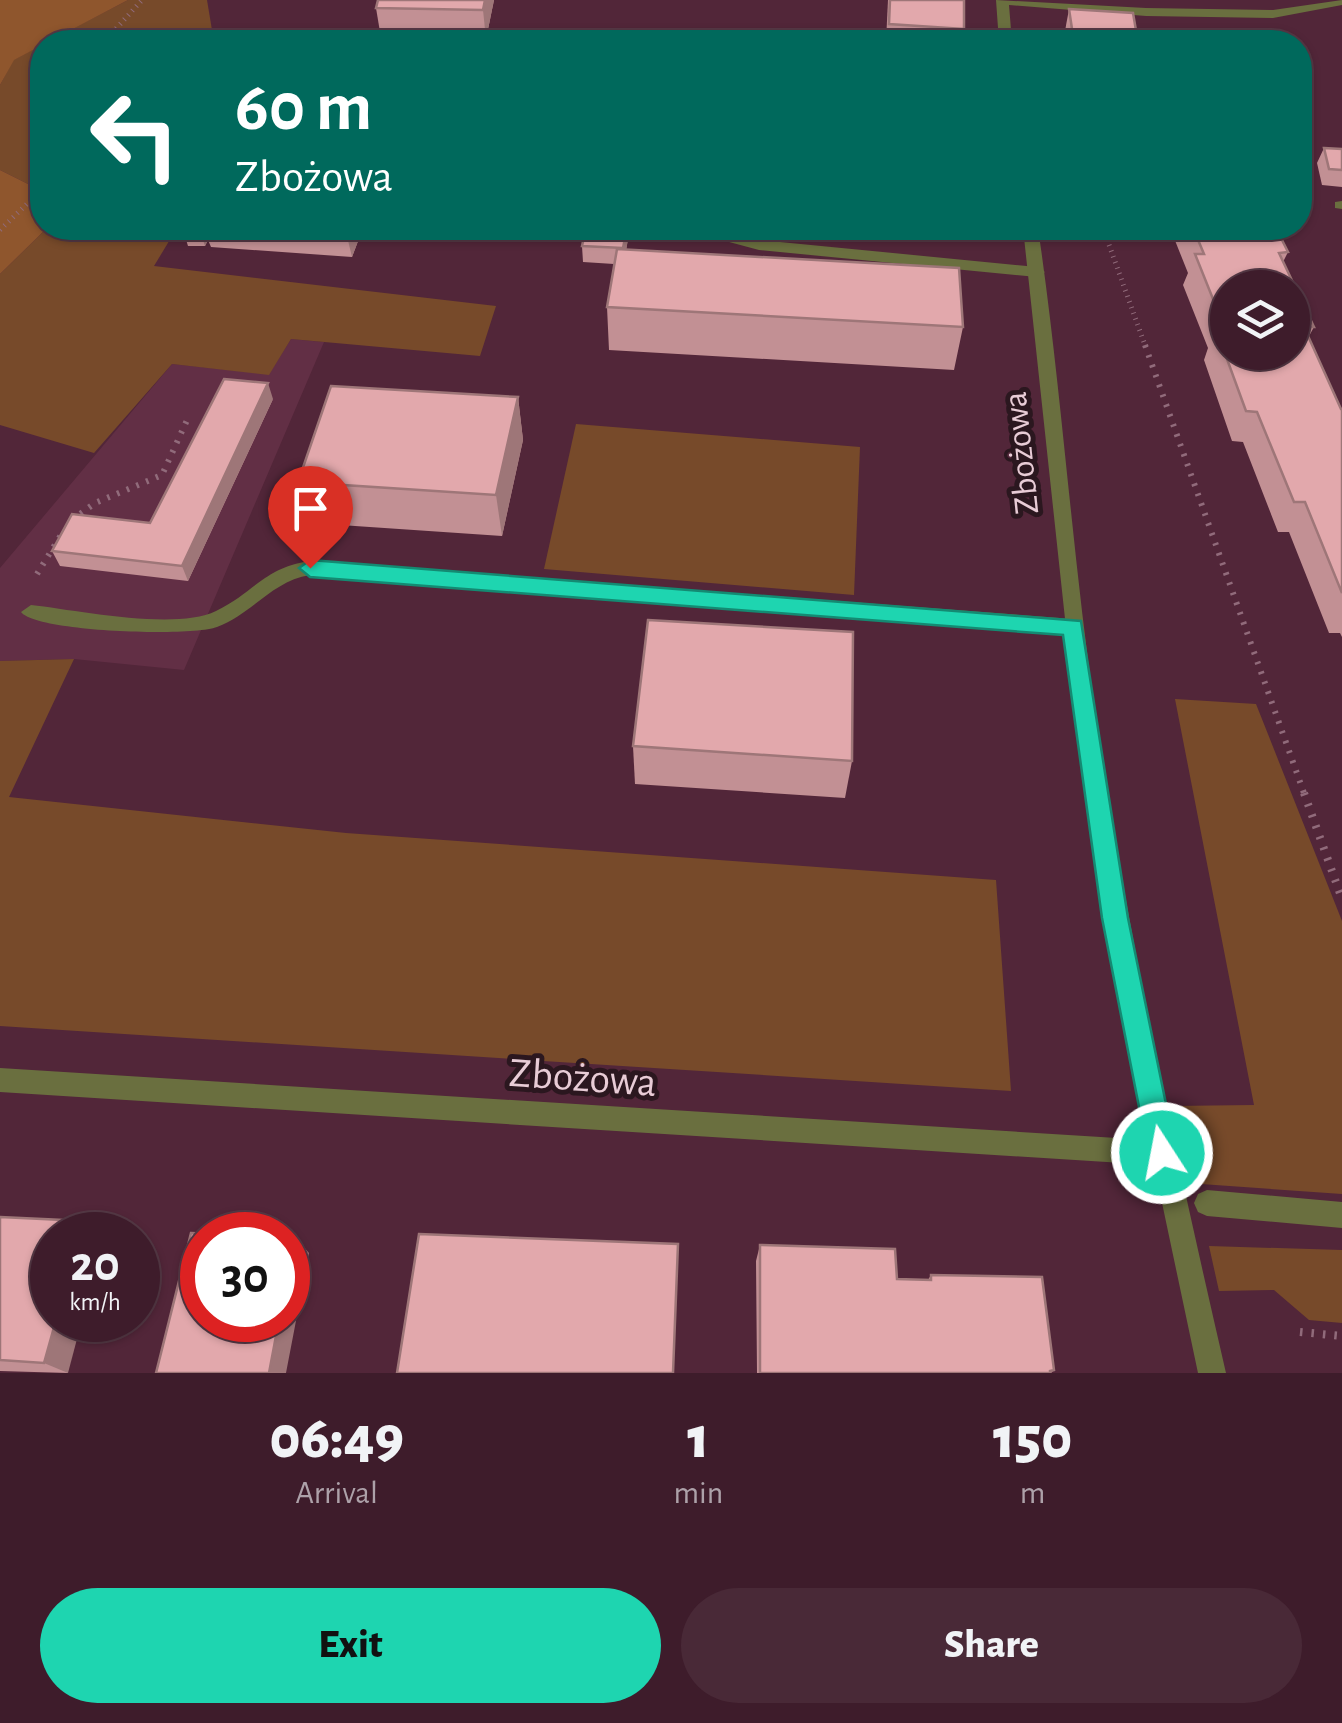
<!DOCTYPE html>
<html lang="en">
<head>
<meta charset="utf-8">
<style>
	:root { --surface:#3e1c2b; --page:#492937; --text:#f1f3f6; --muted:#ada1a9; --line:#573a47; --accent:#1ed5b0 }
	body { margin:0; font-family:"Alegreya Sans",sans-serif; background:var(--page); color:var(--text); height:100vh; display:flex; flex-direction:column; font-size:38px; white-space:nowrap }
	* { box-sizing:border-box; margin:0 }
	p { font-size:32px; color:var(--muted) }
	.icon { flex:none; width:55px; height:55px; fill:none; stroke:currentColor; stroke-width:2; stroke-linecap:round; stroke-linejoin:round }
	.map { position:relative; height:1373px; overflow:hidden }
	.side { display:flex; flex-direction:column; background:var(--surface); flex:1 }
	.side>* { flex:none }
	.banner { position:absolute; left:30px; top:30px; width:1282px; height:210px; border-radius:40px; box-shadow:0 2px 8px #0004,0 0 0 2px var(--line); background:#00695c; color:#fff; overflow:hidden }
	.controls { position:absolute; left:1210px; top:270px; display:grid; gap:20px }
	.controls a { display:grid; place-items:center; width:100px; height:100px; border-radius:50%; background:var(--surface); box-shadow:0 2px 8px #0004,0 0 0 2px var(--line); font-size:50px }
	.speed { position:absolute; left:30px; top:1212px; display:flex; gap:20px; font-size:50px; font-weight:700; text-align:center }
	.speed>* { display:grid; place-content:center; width:130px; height:130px; border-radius:50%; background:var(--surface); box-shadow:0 2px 8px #0004,0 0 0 2px var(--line); line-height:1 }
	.speed small { font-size:25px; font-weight:400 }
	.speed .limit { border:15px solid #d22; background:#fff; color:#111 }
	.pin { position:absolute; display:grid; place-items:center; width:85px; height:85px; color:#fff; margin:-102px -42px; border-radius:50% 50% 50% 0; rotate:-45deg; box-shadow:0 0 10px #0007 }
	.pin .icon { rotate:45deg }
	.me { position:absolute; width:110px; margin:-55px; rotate:349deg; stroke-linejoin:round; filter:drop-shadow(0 0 8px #0008) }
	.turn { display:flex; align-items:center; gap:35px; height:210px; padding:0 40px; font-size:45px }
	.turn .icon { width:130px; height:130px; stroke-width:2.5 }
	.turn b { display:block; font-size:70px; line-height:85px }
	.eta { display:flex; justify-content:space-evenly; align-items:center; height:170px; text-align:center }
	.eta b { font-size:60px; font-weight:800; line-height:70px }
	.action { display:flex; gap:20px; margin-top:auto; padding:20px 40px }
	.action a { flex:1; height:115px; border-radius:60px; background:var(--accent); color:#111; font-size:40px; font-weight:800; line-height:115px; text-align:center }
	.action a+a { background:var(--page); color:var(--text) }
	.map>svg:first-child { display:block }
	.built { fill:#622f45 }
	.green { fill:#774a2a }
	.forest { fill:#8f562d }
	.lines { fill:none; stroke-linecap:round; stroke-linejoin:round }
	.path-far2 { stroke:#916b7b; stroke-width:5; stroke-dasharray:1 5; stroke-linecap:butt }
	.path-far1 { stroke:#916b7b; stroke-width:6; stroke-dasharray:2.5 8; stroke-linecap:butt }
	.path { stroke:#916b7b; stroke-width:8; stroke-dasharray:2.5 9; stroke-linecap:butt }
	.service { fill:#6a6f3f; fill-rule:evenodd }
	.pedestrian { fill:#6a6f3f; fill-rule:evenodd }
	.minor { fill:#6a6f3f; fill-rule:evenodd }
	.wall { fill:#c29094 }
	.shaded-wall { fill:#9e7678 }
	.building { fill:#e2a8ac; stroke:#9e7678; stroke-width:2.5; fill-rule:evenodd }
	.route { fill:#1ed5b0; stroke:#148a72; stroke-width:2.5 }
	.labels { text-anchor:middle; stroke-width:10; stroke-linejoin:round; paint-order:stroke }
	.street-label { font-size:35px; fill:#e8ccd6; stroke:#2b171f }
	.near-street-label { font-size:42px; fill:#e8ccd6; stroke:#2b171f }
</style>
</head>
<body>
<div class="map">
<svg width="1342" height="1373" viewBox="0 0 1342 1373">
	<rect width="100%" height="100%" fill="#522639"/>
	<polygon class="built" points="291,339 324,342 184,670 74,659 0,661 0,568 172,364 269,374"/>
	<g class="green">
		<polygon points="128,0 207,0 214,42 47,42"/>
		<polygon points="42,45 42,191 0,170 0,85 13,60"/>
		<polygon points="47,228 177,228 154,266 496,306 480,356 291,339 269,375 172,364 94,453 0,425 0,274"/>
		<polygon points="576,424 860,447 854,595 544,569"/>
		<polygon points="74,659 9,797 346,833 996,880 1011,1091 0,1026 0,661"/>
		<polygon points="1175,699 1256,704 1342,921 1342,1194 1201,1184 1171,1106 1254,1105"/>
		<polygon points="1209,1246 1342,1250 1342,1323 1309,1320 1274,1290 1219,1291"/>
	</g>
	<g class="forest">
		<polygon points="0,0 128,0 14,60 0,85"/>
		<polygon points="0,170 42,191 42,228 47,228 0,274"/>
	</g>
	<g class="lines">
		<g class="path-far2">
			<polyline points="104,42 142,0"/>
			<polyline points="1103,228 1146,348"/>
			<polyline points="0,230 32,199 42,138"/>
		</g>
		<g class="path-far1">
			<polyline points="1145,345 1305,796"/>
			<polyline points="72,520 95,503 162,475 188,418"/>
			<polyline points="37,574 64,530"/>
		</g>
		<g class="path">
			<polyline points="1304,793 1342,899"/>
			<polyline points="1300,1332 1342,1336"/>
		</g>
		<g class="service">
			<polygon points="686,228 709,228 759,240 1037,267 1045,272 1037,277 759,250 688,231"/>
			<path d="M 310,561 L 1073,619 L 1083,627 L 1073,635 L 310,575 C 272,581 252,614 217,627 C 190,637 36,632 21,612 L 31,605 C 77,610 175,631 216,611 C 254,593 263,568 310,561 Z"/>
		</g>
		<polygon class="pedestrian" points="1207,1190 1342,1202 1342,1228 1207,1216 1198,1212 1194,1203 1198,1194"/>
		<g class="minor">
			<polygon points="996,0 1146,8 1273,10 1342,0 1342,5 1273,18 1146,16 1009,5 1012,42 999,42"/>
			<polygon points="1342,201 1342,209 1335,208 1335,202"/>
			<path d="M 1023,228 L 1038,228 C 1062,391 1072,555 1096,718 C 1128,938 1176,1156 1226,1373 L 1198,1373 L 1154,1165 L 0,1092 L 0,1068 L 1149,1140 L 1105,909 L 1076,721 Z"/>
		</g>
	</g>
	<g class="wall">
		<polygon points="378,0 494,0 486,39 381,38 376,8"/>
		<polygon points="888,0 964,0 964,29 961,42 886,42"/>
		<polygon points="1069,9 1138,42 1063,42"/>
		<polygon points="1324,148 1342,149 1342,187 1322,185 1317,163"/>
		<polygon points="184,228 363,228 352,257 211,247 208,240 205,246 188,246 183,230"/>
		<polygon points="1170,228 1276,228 1288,252 1283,262 1314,327 1308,338 1341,409 1342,409 1342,637 1340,633 1329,633 1289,532 1278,532 1243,442 1232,441 1204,360 1208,348 1183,285 1188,273"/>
		<polygon points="628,239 626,250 963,327 954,370 609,350 607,307 614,264 583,262 582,246"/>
		<polygon points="518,397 523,440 502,536 311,523 298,482"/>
		<polygon points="273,399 188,581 60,566 52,551 150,523"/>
		<polygon points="633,746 852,761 845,798 635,784"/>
		<polygon points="0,1217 68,1373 0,1371"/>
		<polygon points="760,1245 897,1279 928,1280 931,1275 1054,1370 1051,1373 757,1373 756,1261"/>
	</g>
	<g class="shaded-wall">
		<polygon points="485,0 494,0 486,39 483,10"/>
		<polygon points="202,228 204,228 208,240 205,246 200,231"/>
		<polygon points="345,228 363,228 352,257"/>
		<polygon points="627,228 628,239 624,264 623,248"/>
		<polygon points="268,383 273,399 188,581 182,566"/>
		<polygon points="518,397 523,440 502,536 496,495"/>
		<polygon points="84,1221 102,1235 80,1235"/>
		<polygon points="296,1238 309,1253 286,1373 269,1373 279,1320 288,1320 288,1280"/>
		<polygon points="56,1320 82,1320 68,1373 44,1363"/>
	</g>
	<g class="building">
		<polygon points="378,0 485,0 483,10 376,8"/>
		<polygon points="890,0 964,0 964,29 889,24"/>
		<polygon points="1069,9 1133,13 1138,42 1074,42"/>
		<polygon points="1324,148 1342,149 1342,170 1329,169"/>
		<polygon points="184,228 202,228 200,231 183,230"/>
		<polygon points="586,228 627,228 623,248 582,246"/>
		<path d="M 1193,228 L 1276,228 L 1288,252 L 1279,253 L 1314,327 L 1304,327 L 1341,409 L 1342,409 L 1342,593 L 1305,502 L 1294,502 L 1257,412 L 1246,411 L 1216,329 L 1225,329 L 1195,254 L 1204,254 ZM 1228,288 L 1292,288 L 1292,352 L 1228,352 Z"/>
		<polygon points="617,249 959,268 963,327 607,307"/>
		<polygon points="224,379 268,383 182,566 52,551 72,514 150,523"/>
		<polygon points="331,386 518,397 496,495 298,482"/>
		<polygon points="648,620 853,632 852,761 633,746"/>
		<polygon points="0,1217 84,1221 80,1235 52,1235 52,1320 56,1320 44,1363 0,1360"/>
		<polygon points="191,1233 236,1235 202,1235 202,1320 279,1320 269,1373 156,1373"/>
		<polygon points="419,1234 678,1244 673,1373 397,1373"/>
		<polygon points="288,1237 296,1238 288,1280"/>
		<polygon points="760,1245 895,1249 897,1279 931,1280 931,1275 1042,1277 1054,1370 1050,1371 1050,1373 760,1373"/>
	</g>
	<polygon class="route" points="310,560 1081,621 1128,918 1176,1153 1172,1163 1162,1167 1152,1163 1148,1153 1102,918 1063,635 310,577 299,568"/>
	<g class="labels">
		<g class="street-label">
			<text transform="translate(1020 453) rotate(-96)" y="12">Zbożowa</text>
		</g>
		<g class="near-street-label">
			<text transform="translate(583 1076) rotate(4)" y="15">Zbożowa</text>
		</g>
	</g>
</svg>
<div class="controls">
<a><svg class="icon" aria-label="layers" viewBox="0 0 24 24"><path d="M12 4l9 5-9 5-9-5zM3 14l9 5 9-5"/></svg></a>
</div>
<div class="speed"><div>20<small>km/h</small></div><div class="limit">30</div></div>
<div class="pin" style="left:310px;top:568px;background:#d93025"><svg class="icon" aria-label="arrive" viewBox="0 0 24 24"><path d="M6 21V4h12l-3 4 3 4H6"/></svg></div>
<svg class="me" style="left:1162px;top:1153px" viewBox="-20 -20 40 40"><circle r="17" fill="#1ed5b0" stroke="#fff" stroke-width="3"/><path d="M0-11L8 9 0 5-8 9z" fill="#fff"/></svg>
<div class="banner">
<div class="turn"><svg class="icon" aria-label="left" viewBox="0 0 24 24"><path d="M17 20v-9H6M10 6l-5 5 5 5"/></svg><div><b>60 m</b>Zbożowa</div></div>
</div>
</div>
<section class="side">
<div class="eta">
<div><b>06:49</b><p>Arrival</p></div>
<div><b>1</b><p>min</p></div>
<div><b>150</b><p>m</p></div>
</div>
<div class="action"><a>Exit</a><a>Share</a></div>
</section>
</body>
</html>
